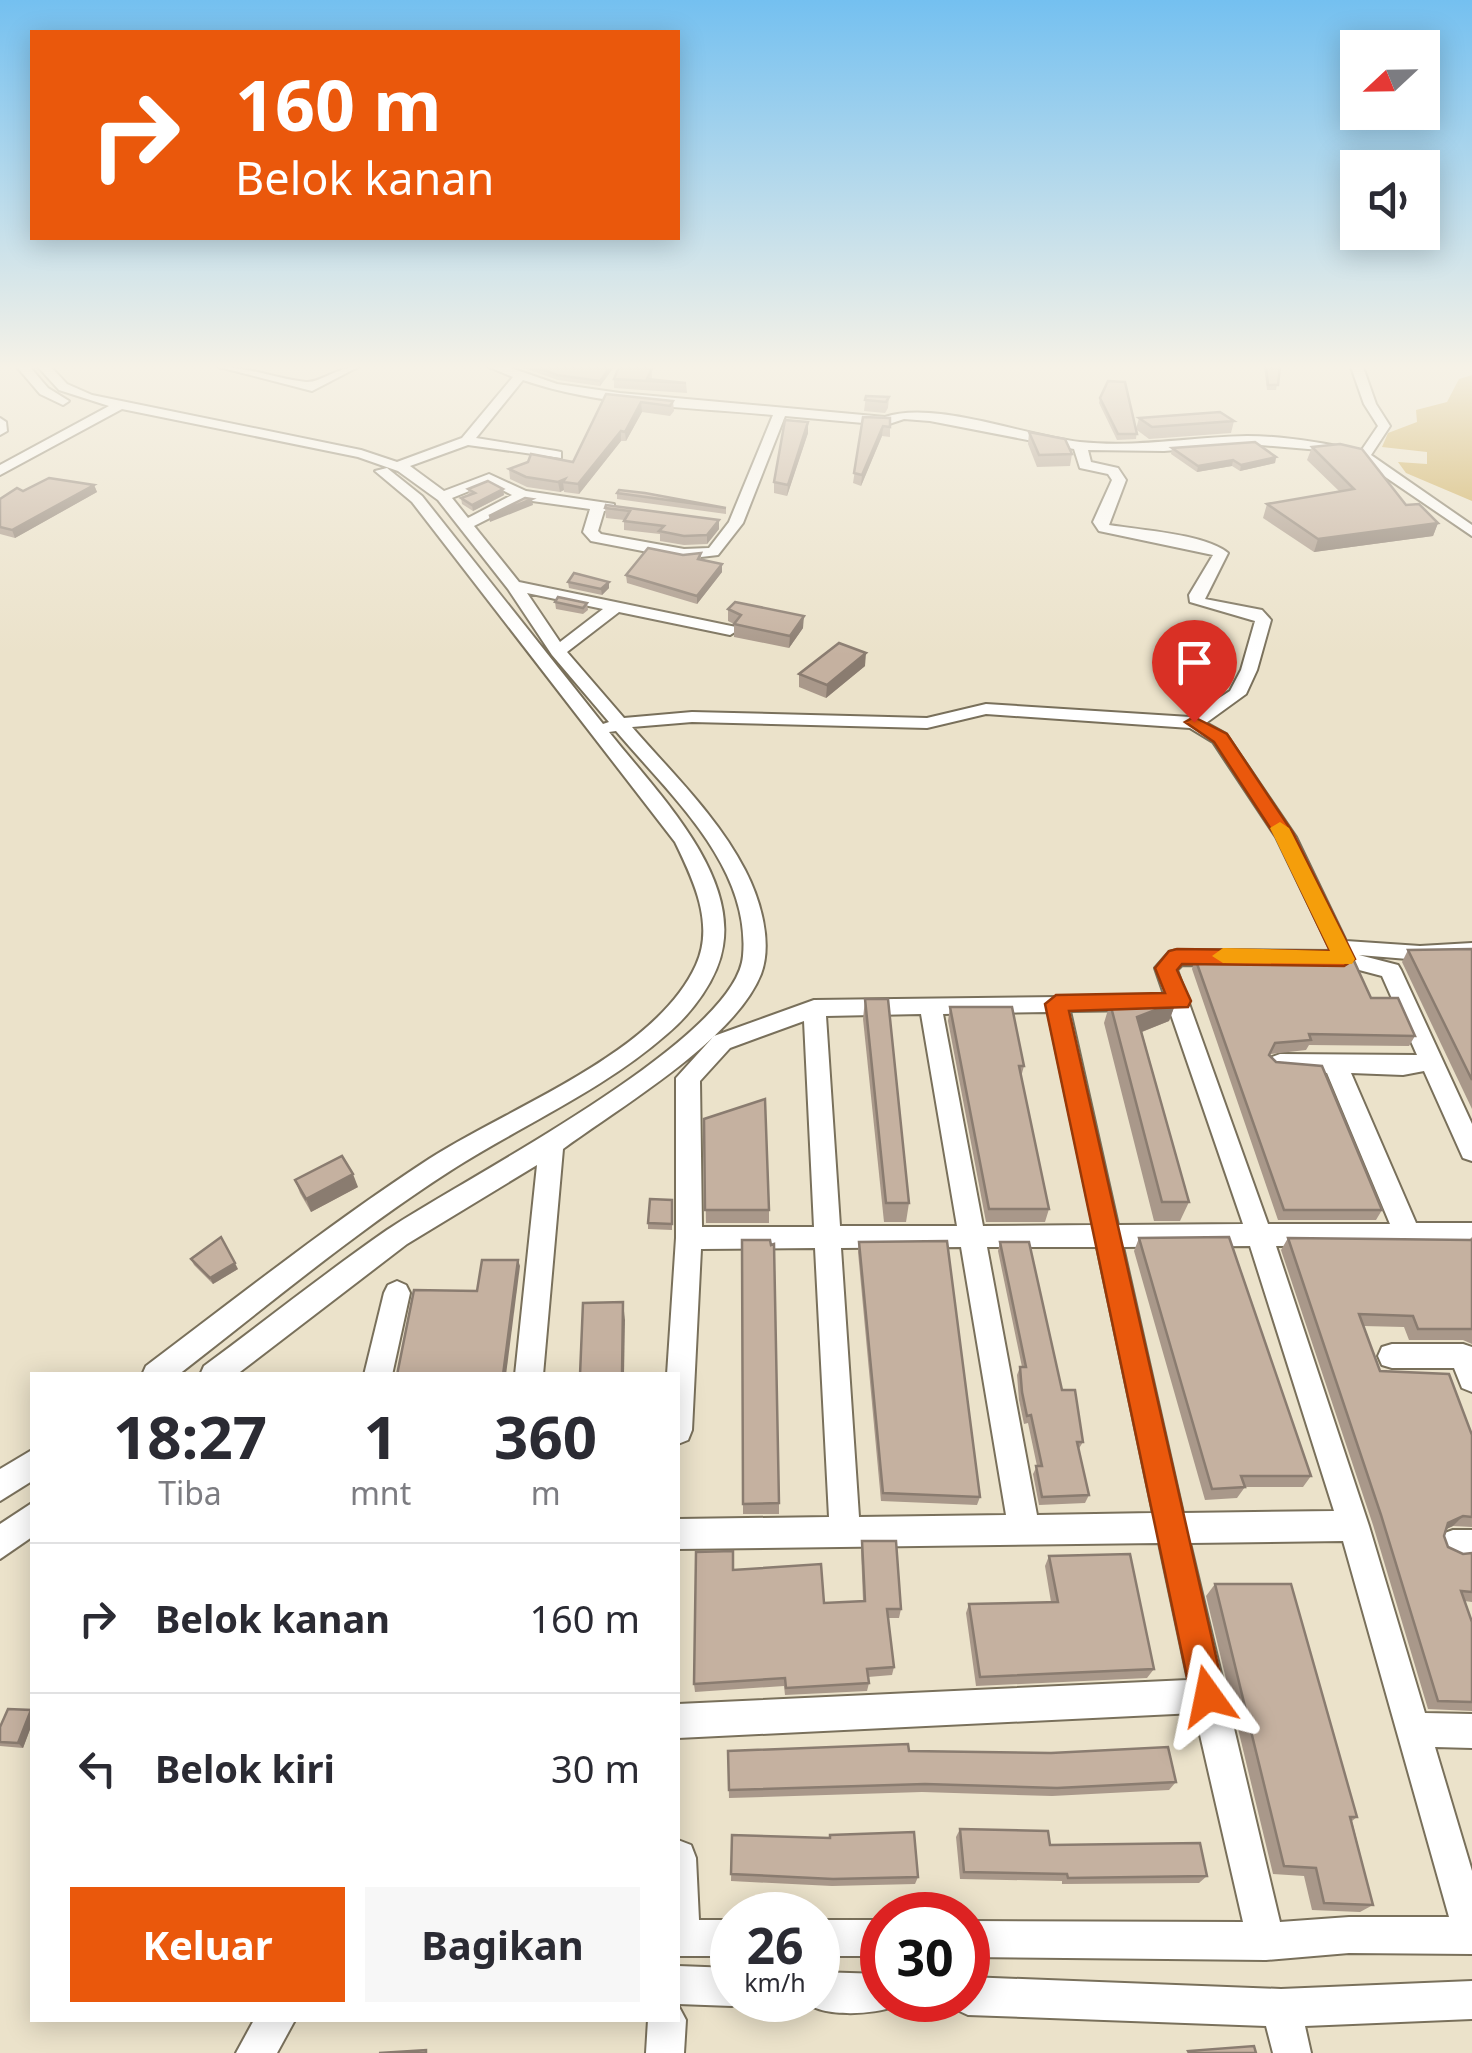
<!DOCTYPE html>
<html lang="id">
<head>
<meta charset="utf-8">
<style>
	:root { --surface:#fff; --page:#f7f7f7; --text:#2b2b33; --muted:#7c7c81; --line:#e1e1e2; --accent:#ea580c }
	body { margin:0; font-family:"Noto Sans",sans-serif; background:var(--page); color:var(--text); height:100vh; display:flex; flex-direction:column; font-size:38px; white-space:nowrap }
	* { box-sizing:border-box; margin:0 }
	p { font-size:32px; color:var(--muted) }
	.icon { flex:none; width:55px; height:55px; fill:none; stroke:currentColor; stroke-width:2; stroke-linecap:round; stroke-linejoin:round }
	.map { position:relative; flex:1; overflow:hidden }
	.details { position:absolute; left:30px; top:1372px; width:650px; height:650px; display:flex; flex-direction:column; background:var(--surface); border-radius:0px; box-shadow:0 5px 25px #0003 }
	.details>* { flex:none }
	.banner { position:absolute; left:30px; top:30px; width:650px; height:210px; border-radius:0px; box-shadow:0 5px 25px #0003; background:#ea580c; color:#fff; overflow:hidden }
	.needle { width:65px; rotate:248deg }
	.fabs { position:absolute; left:1340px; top:30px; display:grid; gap:20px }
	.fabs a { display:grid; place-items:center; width:100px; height:100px; border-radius:0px; background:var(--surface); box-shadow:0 5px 25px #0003; font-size:50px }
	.speed { position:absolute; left:710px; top:1892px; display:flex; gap:20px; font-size:50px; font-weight:700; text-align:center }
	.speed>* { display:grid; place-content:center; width:130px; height:130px; border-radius:50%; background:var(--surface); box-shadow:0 5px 25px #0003; line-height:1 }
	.speed small { font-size:25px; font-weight:400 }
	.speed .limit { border:15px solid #d22; background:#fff; color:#111 }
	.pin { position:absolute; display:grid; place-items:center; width:85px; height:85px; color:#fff; margin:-102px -42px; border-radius:50% 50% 50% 0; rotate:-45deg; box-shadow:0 0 10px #0007 }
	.pin .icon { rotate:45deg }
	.me { position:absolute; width:110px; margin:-55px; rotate:348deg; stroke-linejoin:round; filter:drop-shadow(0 0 8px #0008) }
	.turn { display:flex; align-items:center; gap:35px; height:210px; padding:0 40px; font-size:45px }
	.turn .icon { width:130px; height:130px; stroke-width:2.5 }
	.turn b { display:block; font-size:70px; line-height:85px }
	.eta { display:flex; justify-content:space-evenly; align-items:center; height:170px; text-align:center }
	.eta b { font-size:60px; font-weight:700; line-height:70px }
	.cta { display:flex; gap:20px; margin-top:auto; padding:20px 40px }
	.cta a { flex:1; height:115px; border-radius:0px; background:var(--accent); color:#fff; font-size:40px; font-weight:700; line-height:115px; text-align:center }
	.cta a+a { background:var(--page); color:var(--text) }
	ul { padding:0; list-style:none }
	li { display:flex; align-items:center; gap:30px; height:150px; padding:0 40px; border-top:2px solid var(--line) }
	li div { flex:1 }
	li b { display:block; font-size:38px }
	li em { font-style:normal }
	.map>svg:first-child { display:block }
	.forest { fill:#c9a64d }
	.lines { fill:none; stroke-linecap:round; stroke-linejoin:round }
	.street-casing { stroke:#79705b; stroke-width:4 }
	.street { fill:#fff; fill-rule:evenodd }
	.wall { fill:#a9988a }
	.shaded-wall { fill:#8a7c70 }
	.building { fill:#c5b1a0; stroke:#8a7c70; stroke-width:2.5 }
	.route { fill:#ea580c; stroke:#983908; stroke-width:2.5 }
	.slow { fill:#f59e0b }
</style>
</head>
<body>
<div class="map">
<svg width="1472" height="2053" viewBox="0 0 1472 2053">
	<rect width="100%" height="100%" fill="#ebe2ca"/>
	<polygon class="forest" points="1472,375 1472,501 1406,473 1398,462 1427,464 1427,452 1382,447 1388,433 1417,422 1416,410 1447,402 1459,379"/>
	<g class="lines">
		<g class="street-casing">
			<g id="street">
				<polygon points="17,367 30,367 48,388 69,401 63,405 40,394"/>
				<path d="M 38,367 L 51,367 L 67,384 L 92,395 L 361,450 L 397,462 L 462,438 L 513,377 L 489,367 L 508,367 L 557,384 L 620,393 L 885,417 C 935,400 1025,436 1080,442 C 1136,448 1191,437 1247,436 C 1285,436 1324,443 1361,451 L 1378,426 L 1364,404 L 1351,367 L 1363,367 L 1376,404 L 1390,426 L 1371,455 L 1472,525 L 1472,536 L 1359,459 L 1320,450 L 1248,444 L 1164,451 L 1088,450 L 1091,462 L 1118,468 L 1126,480 L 1109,525 C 1140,530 1205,534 1228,553 L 1205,599 L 1262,610 L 1271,620 L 1257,670 L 1246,694 L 1206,723 L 1226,734 L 1296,837 L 1346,941 L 1420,946 L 1472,943 L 1472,957 L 1420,960 L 1359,955 L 1398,965 L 1401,970 L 1472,1124 L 1472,1161 L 1463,1158 L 1424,1071 L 1403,1075 L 1351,1073 L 1416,1223 L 1472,1223 L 1472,1245 L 1276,1246 L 1369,1526 L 1425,1713 L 1472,1714 L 1472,1748 L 1435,1747 L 1472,1871 L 1472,1954 L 1349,1953 L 1266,1960 L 968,1957 L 968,1921 L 1243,1922 L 1195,1713 L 678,1738 L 678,1704 L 1188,1680 L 1159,1543 L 678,1549 L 678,1519 L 829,1517 L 815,1248 L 701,1249 L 692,1430 L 688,1440 L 678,1444 L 678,1375 L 667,1375 L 676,1238 L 676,1078 L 714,1036 L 814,1000 L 1149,996 L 1152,1002 L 1149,1008 L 1141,1010 L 1070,1011 L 1118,1225 L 1243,1224 L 1155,968 L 1169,952 L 1177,950 L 1331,951 L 1276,837 L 1213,742 L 1190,728 L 986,714 L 927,728 L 692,722 L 632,727 C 671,772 718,817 745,870 C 760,899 773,942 761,974 C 735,1040 620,1107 563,1149 L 543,1375 L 515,1375 L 537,1165 L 407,1244 L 236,1375 L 200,1375 L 204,1366 C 265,1321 325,1273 387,1230 C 459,1181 736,1041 743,956 C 751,866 669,794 616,731 L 609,732 C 653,788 736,869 723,946 C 718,979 692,1013 667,1034 C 602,1091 522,1125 450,1171 C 355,1232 267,1306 178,1375 L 142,1375 L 146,1366 C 239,1296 331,1223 429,1159 C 509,1107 655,1055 696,965 C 715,924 693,879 675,842 L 412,502 L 375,471 L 387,468 L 422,496 L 603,724 L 609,722 L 552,655 L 508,589 L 438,500 L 398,471 L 358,457 L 122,409 L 0,475 L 0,465 L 109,406 L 59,390 ZM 523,380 C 602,407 690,407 773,415 L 729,522 L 709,548 L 684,549 L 601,534 L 598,531 L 604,511 L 614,510 L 614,504 L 526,491 L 489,474 L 444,491 L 410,466 L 468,445 L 561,458 L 561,452 L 556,451 L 476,438 ZM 785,416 L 886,425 L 904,419 L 930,421 L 1074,449 L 1080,468 L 1108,474 L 1112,480 L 1093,522 L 1099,531 L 1213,555 L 1189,595 L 1190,602 L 1255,621 L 1241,670 L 1230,691 L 1190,717 L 986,704 L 927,718 L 692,712 L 624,718 L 567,652 L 619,612 L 730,635 L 738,630 L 736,627 L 519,582 L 474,526 L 525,500 L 590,509 L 583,532 L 591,541 L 684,559 L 718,555 L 743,523 ZM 489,483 L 512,495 L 468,518 L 452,498 ZM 527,593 L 603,609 L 560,642 ZM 1182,965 L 1344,966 L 1382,976 L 1417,1055 L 1280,1054 L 1272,1057 L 1268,1063 L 1272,1069 L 1327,1073 L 1390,1224 L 1268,1224 L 1177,970 ZM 1048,1012 L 1093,1225 L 983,1226 L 943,1014 ZM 921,1014 L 957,1226 L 840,1226 L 826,1016 ZM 804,1021 L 814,1227 L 702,1227 L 700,1081 L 730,1048 ZM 1250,1246 L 1334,1511 L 1183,1513 L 1123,1247 ZM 961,1247 L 1006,1515 L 859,1517 L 841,1248 ZM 987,1247 L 1097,1247 L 1153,1513 L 1037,1515 ZM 1343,1541 L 1449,1917 L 1349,1917 L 1280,1922 L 1190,1543 Z"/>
				<path d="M 219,367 C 250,367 276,379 306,382 C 320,383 337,367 358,367 L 312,391 Z"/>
				<polygon points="0,418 6,422 7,431 0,435"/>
				<polygon points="397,1281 406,1285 410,1293 392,1375 364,1375 384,1293 388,1285"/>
				<polygon points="1392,1344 1463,1344 1472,1347 1472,1392 1462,1388 1454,1368 1392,1368 1382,1365 1378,1356 1382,1347"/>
				<polygon points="32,1450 32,1481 0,1501 0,1469"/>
				<polygon points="32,1503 32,1537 0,1559 0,1524"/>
				<polygon points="1453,1530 1472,1530 1472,1560 1453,1560 1442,1556 1438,1545 1442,1534"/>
				<polygon points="678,1840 691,1845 696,1858 699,1920 732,1920 732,1956 678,1956"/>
				<rect x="818" y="1920" width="64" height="36"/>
				<polygon points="678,1966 732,1968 732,2000 745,2000 732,2006 678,2004"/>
				<path d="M 818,1972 L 882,1974 L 882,2000 L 898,2000 L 895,2006 C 874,2015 819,2018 803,2000 L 818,2000 Z"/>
				<polygon points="968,1977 1281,1989 1472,1981 1472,2019 1305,2026 1311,2053 1273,2053 1266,2026 968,2015 955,2009 951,2000 968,2000"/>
				<polygon points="678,2005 686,2020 684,2053 646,2053 648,2020 678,2020"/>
				<polygon points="254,2020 295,2020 277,2053 236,2053"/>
			</g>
		</g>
		<use href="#street" class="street"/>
	</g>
	<g class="wall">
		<polygon points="521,367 614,367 600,386 558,380"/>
		<polygon points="1264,367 1280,367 1276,390 1267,390"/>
		<polygon points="652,368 652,380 686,383 687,393 614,388 614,379"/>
		<polygon points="606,394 673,401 674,411 670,416 642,412 626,441 621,441 579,494 564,492 564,490 560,492 527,487 510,479 509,469 573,462"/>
		<polygon points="866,396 889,397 888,408 885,413 864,411"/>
		<polygon points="1100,398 1136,429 1139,418 1234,421 1231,433 1149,439 1137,430 1136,439 1117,440 1099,403"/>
		<polygon points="863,417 890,427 890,437 882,436 861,486 853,483"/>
		<polygon points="808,422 808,433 787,496 774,493 774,482"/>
		<polygon points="1029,432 1072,454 1070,466 1037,467 1028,444"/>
		<polygon points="1312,447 1406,505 1438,523 1433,536 1314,552 1263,518 1267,504 1339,491 1307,460"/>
		<polygon points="1172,448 1276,457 1275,463 1240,471 1232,466 1197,472 1171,454"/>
		<polygon points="94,485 97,492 15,538 0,534 0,499 23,491"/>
		<polygon points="468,489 503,489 504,495 473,511 462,504 461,498 469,495"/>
		<polygon points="617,493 726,508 726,514 617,499"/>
		<polygon points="605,508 719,520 719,529 707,544 684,545 660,541 660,534 624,530 624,520 606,518"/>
		<polygon points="701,553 701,559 722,564 722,572 697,604 627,583 626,575 683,555"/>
		<polygon points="568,582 609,582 609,588 602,595 569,588"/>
		<polygon points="555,602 587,603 588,610 583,614 556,609"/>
		<polygon points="728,609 803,628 789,648 734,637 734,624 728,621"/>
		<polygon points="865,666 826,698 799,687 799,674"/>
		<polygon points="1472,949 1472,1109 1402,962 1408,950"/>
		<polygon points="1195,958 1371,998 1415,1036 1409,1046 1309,1045 1306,1050 1271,1054 1270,1055 1382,1210 1376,1220 1278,1220 1192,969"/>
		<polygon points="865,999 909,1203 906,1222 884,1222 863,1019"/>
		<polygon points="1176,1002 1169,1021 1142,1032 1189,1202 1180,1221 1154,1221 1104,1023 1110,1003"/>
		<polygon points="950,1007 1024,1066 1021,1077 1049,1209 1045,1222 986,1222 948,1021"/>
		<polygon points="704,1119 769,1210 769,1223 706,1223"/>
		<polygon points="295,1180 358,1187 311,1212 300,1193"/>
		<polygon points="672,1200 672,1230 648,1229 648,1223"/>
		<polygon points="1472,1237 1472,1344 1463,1340 1409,1340 1404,1327 1363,1326 1380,1371 1472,1435 1472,1527 1453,1526 1446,1529 1444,1536 1448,1547 1463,1554 1472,1553 1472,1602 1464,1601 1472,1622 1472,1711 1428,1709 1373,1525 1281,1250 1288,1238 1469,1240"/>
		<polygon points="1139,1238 1311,1476 1303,1487 1245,1487 1237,1498 1205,1500 1134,1251"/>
		<polygon points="742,1240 779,1503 779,1514 743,1514"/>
		<polygon points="859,1242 980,1497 977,1505 881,1501 858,1252"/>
		<polygon points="1000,1242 1083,1442 1078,1450 1089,1495 1085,1503 1039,1505 1033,1474 1037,1466 1028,1423 1024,1424 1019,1400 1017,1375 1020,1367 1022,1367 998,1251"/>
		<polygon points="191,1259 238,1269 213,1284 194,1265"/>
		<polygon points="862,1541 901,1609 899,1618 888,1618 894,1667 892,1675 868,1677 869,1683 867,1691 785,1695 784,1686 695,1692 694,1684 733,1570 824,1603 863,1601 861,1550"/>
		<polygon points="1049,1556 1154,1669 1147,1678 976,1686 966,1613 969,1604 1051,1602 1045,1566"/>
		<polygon points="1215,1584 1357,1817 1352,1821 1373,1905 1360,1912 1312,1910 1304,1876 1273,1874 1206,1596"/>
		<polygon points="32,1712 32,1724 23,1748 0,1746 0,1727"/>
		<polygon points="728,1751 909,1751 1176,1782 1169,1790 1052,1796 922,1792 729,1798"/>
		<polygon points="960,1829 1050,1845 1207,1876 1199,1883 1062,1884 1062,1881 960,1879 956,1837"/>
		<polygon points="732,1835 918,1877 915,1884 832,1886 731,1881"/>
	</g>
	<g class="shaded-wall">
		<polygon points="610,367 614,367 600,386 600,381"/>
		<polygon points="641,402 642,412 626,441 625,432"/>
		<polygon points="808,422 808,433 787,496 788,485"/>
		<polygon points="883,426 882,436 861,486 862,475"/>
		<polygon points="621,431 621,441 579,494 578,484"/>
		<polygon points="1276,457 1275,463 1240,471 1241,465"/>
		<polygon points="1233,460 1232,466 1197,472 1198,466"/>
		<polygon points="565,479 563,482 564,490 560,492 558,482"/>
		<polygon points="94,485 97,492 15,538 12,530"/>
		<polygon points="503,489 504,495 473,511 472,505"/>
		<polygon points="532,499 533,505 490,522 489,516"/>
		<polygon points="719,520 719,529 707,544 707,535"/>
		<polygon points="1438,523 1433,536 1314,552 1318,539"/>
		<polygon points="722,564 722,572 697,604 697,596"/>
		<polygon points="609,582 609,588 602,595 601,589"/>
		<polygon points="804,616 803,628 789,648 790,636"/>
		<polygon points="866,653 865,666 826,698 827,685"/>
		<polygon points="1176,1002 1169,1021 1131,1036 1137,1017"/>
		<polygon points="353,1174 358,1187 311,1212 306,1199"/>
		<polygon points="518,1260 520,1266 506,1375 503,1375"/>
		<polygon points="235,1263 238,1269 213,1284 210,1278"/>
		<polygon points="623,1302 625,1320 624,1375 622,1375"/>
		<polygon points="1463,1516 1453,1526 1438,1533 1448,1523"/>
		<polygon points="31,1710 32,1712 32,1724 23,1748 18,1743"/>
	</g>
	<g class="building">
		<polygon points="536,367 610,367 600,381 557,375"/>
		<polygon points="619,367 652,368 647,379 686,383 614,379"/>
		<polygon points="1266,367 1280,367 1278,385 1268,385"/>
		<polygon points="1108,381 1125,382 1137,434 1118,434 1100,398"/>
		<polygon points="606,394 673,401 670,406 641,402 625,432 621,431 578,484 563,482 565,479 558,482 526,477 509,469 528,462 531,454 573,462"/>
		<polygon points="866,396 889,397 886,402 865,400"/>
		<polygon points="1220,412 1234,421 1152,427 1139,418"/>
		<polygon points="863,417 890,418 890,427 883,426 862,475 854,473"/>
		<polygon points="785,420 808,422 788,485 774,482"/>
		<polygon points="1029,432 1065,439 1072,454 1039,455"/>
		<polygon points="1255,442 1276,457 1241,465 1233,460 1198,466 1172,448"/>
		<polygon points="1340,444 1362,449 1406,505 1419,504 1438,523 1318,539 1267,504 1354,489 1312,447"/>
		<polygon points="49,478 94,485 12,530 0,527 0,499 17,488 23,491"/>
		<polygon points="488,481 503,489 472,505 461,498 475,493 468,489"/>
		<polygon points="619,490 645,493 726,508 617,493"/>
		<polygon points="525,498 532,499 489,516"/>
		<polygon points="606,505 719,520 707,535 684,536 659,531 664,526 624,521 630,511 605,508"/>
		<polygon points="648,548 683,555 701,553 698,559 722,564 697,596 626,575"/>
		<polygon points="574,573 609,582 601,589 568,582"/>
		<polygon points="558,597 587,603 583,608 555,602"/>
		<polygon points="735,602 804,616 790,636 734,624 741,615 728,609"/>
		<polygon points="839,643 866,653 827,685 799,674"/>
		<polygon points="1472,949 1472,1080 1408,950"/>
		<polygon points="1195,958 1354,961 1371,998 1398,998 1415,1036 1309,1034 1311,1040 1275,1043 1269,1055 1276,1062 1322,1066 1382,1210 1284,1210"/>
		<polygon points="1173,993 1176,1002 1137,1017 1189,1202 1162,1202 1110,1003"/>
		<polygon points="865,999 888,999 909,1203 886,1203"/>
		<polygon points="950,1007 1012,1007 1024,1066 1019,1066 1049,1209 989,1209"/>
		<polygon points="765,1099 769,1210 705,1210 704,1119"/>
		<polygon points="342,1156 353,1174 306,1199 295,1180"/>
		<polygon points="650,1199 672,1200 672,1224 648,1223"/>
		<polygon points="221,1237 235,1263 210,1278 191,1259"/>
		<polygon points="1229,1237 1311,1476 1241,1476 1245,1487 1212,1489 1139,1238"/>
		<polygon points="1288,1238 1472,1240 1472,1329 1418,1329 1413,1316 1359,1314 1380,1371 1449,1374 1472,1435 1472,1517 1463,1516 1448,1523 1444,1536 1448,1547 1463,1554 1472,1553 1472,1592 1461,1591 1472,1622 1472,1702 1438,1701 1381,1515"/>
		<polygon points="742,1240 770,1240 771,1245 774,1244 779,1503 743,1504"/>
		<polygon points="947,1241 980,1497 883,1493 859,1242"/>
		<polygon points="1000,1242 1029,1242 1062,1390 1075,1390 1083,1442 1077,1442 1089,1495 1042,1497 1036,1466 1042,1466 1031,1415 1027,1416 1022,1392 1020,1367 1026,1367"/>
		<polygon points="482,1260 518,1260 503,1375 397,1375 414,1290 477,1291"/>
		<polygon points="623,1302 622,1375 580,1375 583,1303"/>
		<polygon points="862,1541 896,1541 901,1609 887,1609 894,1667 867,1669 869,1683 786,1688 785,1678 694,1684 696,1552 733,1551 733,1570 821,1564 824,1603 865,1601"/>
		<polygon points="1130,1554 1154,1669 980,1677 969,1604 1058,1602 1049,1556"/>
		<polygon points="1215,1584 1291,1584 1357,1817 1350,1817 1373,1905 1324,1903 1316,1868 1284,1866"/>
		<polygon points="8,1709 31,1710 18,1743 0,1742 0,1727"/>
		<polygon points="908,1744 909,1751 1051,1753 1168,1747 1176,1782 1057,1788 925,1784 729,1790 728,1751"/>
		<polygon points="960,1829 1048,1831 1050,1845 1200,1843 1207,1876 1068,1878 1067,1874 964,1872"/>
		<polygon points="914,1832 918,1877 833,1879 731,1874 732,1835 830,1838 830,1835"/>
		<polygon points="1254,2046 1256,2053 1189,2053 1188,2051"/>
		<polygon points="426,2050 426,2053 379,2053"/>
	</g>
	<linearGradient id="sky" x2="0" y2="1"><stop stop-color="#74c0f0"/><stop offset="0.56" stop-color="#f6f2e7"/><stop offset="1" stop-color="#f6f2e7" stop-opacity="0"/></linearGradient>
	<rect width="1472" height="655" fill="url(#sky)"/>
	<polygon class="route" points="1194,717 1227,734 1293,833 1355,959 1344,966 1182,964 1177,970 1191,1001 1188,1007 1069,1011 1225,1696 1220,1708 1208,1713 1196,1708 1191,1696 1045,1004 1056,995 1165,993 1155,968 1169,951 1177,949 1330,951 1276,837 1214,742 1185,722"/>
	<polygon class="slow" points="1280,822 1289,828 1355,959 1352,964 1223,963 1212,956 1223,948 1330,951 1270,828"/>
</svg>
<div class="fabs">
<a><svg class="needle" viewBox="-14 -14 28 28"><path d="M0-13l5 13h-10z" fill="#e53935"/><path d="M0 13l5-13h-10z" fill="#7c7c81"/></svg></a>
<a><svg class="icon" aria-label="sound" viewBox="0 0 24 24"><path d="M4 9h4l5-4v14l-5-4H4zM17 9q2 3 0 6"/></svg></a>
</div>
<div class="speed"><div>26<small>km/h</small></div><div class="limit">30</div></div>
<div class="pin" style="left:1194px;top:722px;background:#d93025"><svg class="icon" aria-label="arrive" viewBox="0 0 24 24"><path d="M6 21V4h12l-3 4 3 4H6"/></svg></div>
<svg class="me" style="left:1208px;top:1696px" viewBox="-20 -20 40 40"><path d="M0-17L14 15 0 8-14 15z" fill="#ea580c" stroke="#fff" stroke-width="4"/></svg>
<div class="banner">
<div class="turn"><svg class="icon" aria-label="right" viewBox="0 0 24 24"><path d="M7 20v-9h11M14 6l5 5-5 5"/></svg><div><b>160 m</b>Belok kanan</div></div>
</div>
<section class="details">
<div class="eta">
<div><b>18:27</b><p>Tiba</p></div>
<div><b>1</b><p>mnt</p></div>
<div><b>360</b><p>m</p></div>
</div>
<ul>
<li><svg class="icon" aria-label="right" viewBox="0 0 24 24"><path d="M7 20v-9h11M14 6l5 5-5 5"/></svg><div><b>Belok kanan</b></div><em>160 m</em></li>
<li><svg class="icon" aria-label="left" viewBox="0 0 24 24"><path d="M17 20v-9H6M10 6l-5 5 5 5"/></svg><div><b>Belok kiri</b></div><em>30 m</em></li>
</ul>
<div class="cta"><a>Keluar</a><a>Bagikan</a></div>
</section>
</div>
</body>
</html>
